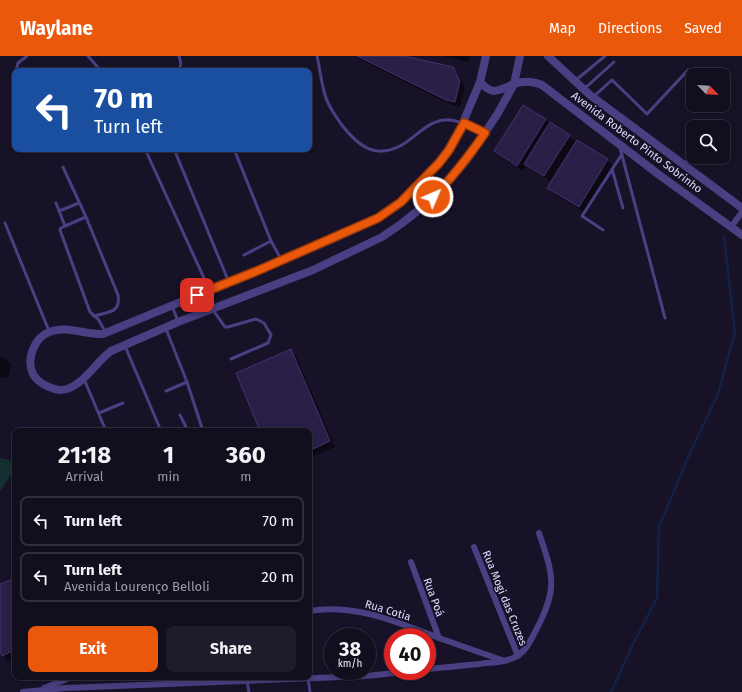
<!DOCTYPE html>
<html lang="en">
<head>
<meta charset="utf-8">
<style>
	:root { --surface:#110e1d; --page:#1e1c2a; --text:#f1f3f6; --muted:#9c9ca4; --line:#302e3b; --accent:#ea580c }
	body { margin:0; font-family:"Fira Sans",sans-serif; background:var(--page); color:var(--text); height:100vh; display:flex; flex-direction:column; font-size:15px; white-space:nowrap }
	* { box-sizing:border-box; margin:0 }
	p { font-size:13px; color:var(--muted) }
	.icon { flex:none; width:22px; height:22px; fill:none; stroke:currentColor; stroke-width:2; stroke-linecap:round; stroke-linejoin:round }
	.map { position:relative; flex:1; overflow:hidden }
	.panel { position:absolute; left:12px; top:372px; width:300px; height:252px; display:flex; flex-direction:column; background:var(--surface); border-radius:8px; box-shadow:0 2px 6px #0003,0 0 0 1px var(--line) }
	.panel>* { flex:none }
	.guide { position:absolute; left:12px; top:12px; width:300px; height:84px; border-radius:8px; box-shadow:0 2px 6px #0003,0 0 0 1px var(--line); background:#1a4fa0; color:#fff; overflow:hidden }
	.needle { width:26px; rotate:115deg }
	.tools { position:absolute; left:686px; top:12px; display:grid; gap:8px }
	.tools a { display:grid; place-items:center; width:44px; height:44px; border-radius:8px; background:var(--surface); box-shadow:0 2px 6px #0003,0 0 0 1px var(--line); font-size:20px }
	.speed { position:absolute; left:324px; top:572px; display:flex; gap:8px; font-size:20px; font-weight:700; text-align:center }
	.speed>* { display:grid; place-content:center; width:52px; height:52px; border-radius:50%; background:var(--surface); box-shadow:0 2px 6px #0003,0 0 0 1px var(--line); line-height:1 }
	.speed small { font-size:10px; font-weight:400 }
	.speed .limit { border:6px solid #d22; background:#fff; color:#111 }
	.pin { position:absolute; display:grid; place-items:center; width:34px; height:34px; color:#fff; margin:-17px; border-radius:8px; box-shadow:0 2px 6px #0006 }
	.me { position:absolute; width:44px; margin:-22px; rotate:45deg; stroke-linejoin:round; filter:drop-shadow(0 0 3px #0008) }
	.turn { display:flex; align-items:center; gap:14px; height:84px; padding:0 16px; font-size:18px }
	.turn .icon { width:52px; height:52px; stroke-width:2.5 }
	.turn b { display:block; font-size:28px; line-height:34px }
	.eta { display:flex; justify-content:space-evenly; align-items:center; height:68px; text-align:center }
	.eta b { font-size:24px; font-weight:700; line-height:28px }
	.button { display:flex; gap:8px; margin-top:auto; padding:8px 16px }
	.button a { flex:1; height:46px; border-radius:8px; background:var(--accent); color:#fff; font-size:16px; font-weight:700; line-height:46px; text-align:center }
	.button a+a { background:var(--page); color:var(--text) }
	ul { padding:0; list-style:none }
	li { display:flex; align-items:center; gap:12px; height:50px; margin:0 8px 6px; padding:0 8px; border:2px solid var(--line); border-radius:8px }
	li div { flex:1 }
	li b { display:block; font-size:15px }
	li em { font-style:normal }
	header { display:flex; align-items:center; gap:24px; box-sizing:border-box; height:56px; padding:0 20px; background:var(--accent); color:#fff }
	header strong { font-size:19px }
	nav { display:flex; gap:22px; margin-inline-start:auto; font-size:14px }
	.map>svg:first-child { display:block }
	.green { fill:#152f30 }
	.shadow { fill:#0007 }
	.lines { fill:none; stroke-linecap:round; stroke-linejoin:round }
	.stream { stroke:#112147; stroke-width:2.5 }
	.building { fill:#2a1f46; stroke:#443370 }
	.service { stroke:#484082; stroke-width:3 }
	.minor { stroke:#484082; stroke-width:6 }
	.tertiary { stroke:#484082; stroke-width:8 }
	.route-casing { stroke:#983908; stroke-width:10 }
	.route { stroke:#ea580c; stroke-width:7 }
	.labels { text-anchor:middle; stroke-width:3.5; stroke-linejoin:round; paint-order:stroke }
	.street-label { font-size:11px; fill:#e0dafc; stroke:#171227 }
</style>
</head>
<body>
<header>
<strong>Waylane</strong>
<nav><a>Map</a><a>Directions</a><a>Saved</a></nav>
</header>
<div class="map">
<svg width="742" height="636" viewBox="0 0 742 636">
	<rect width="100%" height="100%" fill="#171227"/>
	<polygon class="green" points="0,402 15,405 15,413 0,435"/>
	<g class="shadow">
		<polygon points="356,0 400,0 452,12 458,18 465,31 460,51 452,49 359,3"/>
		<polygon points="443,0 469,0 468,6"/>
		<polygon points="524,50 569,80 575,85 550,125 531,113 527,109 523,115 501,101 496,95"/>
		<polygon points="577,86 608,104 613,110 584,156 554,138 549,132"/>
		<polygon points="291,295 296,300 335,391 309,402 309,375 261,375"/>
		<polygon points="0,300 4,301 11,308 8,322 0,321"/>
		<polygon points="15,523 15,602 8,605 2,597 0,597 0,529"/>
	</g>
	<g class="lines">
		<polyline class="stream" points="611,636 633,588 657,542 659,471 689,399 718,338 735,276 724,181"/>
	</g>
	<g class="building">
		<polygon points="357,0 404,0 453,11 460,25 455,46 446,44"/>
		<polygon points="523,49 546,63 517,110 494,95"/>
		<polygon points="550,66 570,79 544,120 524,108"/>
		<polygon points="577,84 608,103 579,151 547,132"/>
		<polygon points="291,293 330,385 309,395 309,375 260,375 236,317"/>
		<polygon points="15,522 15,594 2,600 0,596 0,528"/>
	</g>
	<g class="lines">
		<g class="service">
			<polyline points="88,0 101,15"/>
			<path d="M 317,0 C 320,13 321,26 325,39 C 328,50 335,59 341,68 C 358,90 375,104 402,89 C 415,81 429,65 444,64 C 450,63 456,65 462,67"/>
			<polyline points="16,15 18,7 27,0"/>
			<path d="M 178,15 C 182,10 181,6 179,0"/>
			<polyline points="15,24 15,27"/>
			<polyline points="576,24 605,0"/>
			<polyline points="584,33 614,6"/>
			<polyline points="593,41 612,24 647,58 688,14"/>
			<polyline points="620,92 665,262"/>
			<polyline points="145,93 209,233"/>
			<polyline points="174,93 228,224"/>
			<polyline points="234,93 271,185"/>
			<polyline points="685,108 693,96"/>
			<path d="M 63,111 L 86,161 L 118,239 C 121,257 108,256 94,260"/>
			<polyline points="612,113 623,152"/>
			<polyline points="56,147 65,170 61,172 60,174 90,256 98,263 105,275"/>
			<polyline points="59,155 79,147"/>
			<polyline points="5,167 49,275"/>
			<polyline points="65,170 86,161"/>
			<polyline points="603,174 582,160 622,98"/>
			<polyline points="244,199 271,185 281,203"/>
			<polyline points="172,250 178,265"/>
			<polyline points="213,254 225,271 228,271 256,263 264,267 271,279 268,287 231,303"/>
			<polyline points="166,273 187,326 203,375"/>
			<polyline points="125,290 161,375"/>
			<polyline points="84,323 106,375"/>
			<polyline points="166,335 187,326"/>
			<polyline points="99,357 123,347"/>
			<polyline points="180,359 188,375"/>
			<polyline points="308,622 310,636"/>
			<polyline points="247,625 249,636"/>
		</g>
		<g class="minor">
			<polyline points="731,171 742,156"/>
			<polyline points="474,491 518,600"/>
			<polyline points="411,506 439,582"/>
			<path d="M 309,555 C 354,547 397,566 439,582 C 459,589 481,597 502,604"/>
			<path d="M 427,613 C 444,612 461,610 479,608 C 491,606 506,607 517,600 C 526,595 531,584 535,576 C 558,533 554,521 539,477"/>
			<polyline points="44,632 72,621"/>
			<polyline points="23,636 65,632 366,620 413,615"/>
		</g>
		<g class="tertiary">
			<path d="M 486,0 L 480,26 L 457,81 L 439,107 L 401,146 L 378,162 L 328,185 L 103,278 C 85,279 67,269 49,276 C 34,282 26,304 33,318 C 36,324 42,328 49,331 C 55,334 60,335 67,333 C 85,327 96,306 111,295 L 178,266 L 313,214 L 382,181 L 401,168 L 425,149 L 449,125 L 469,101 L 498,57 L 514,28 L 520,0"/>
			<polyline points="548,0 590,39 742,152"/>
			<path d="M 480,26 C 494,41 498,34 514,28 C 523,25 533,25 542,29 L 658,118 L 742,179"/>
			<polyline points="464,67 485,77"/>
		</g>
	</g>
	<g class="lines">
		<g class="route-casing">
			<path id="route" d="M 197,239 L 257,215 L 378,162 L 401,146 L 439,107 L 449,94 L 464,67 L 485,77 C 469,100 453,121 433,141"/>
		</g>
		<use href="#route" class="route"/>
	</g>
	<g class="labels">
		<g class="street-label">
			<text transform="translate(637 86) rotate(37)" y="4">Avenida Roberto Pinto Sobrinho</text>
			<text transform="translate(434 541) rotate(70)" y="4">Rua Poá</text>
			<text transform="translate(505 542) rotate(68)" y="4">Rua Mogi das Cruzes</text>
			<text transform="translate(388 554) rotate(17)" y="4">Rua Cotia</text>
		</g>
	</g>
</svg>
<div class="tools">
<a><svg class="needle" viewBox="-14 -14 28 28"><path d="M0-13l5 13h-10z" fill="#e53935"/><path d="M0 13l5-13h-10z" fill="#9c9ca4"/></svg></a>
<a><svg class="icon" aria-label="search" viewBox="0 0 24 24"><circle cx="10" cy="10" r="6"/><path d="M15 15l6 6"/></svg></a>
</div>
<div class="speed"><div>38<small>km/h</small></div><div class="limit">40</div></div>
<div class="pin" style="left:197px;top:239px;background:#d93025"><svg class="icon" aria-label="arrive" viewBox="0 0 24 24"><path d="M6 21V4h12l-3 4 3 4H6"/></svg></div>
<svg class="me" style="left:433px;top:141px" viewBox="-20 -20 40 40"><circle r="17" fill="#ea580c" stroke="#fff" stroke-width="3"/><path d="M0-11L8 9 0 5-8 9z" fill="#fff"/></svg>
<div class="guide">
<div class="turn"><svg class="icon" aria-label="left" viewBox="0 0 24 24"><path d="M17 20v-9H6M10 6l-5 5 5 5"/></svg><div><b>70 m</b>Turn left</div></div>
</div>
<section class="panel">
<div class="eta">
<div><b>21:18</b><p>Arrival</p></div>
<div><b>1</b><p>min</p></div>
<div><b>360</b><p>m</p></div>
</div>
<ul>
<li><svg class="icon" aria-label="left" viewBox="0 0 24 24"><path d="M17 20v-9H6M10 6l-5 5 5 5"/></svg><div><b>Turn left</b></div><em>70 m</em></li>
<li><svg class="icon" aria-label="left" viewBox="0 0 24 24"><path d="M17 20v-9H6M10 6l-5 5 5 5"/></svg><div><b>Turn left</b><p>Avenida Lourenço Belloli</p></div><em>20 m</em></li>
</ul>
<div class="button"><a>Exit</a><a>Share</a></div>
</section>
</div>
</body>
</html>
